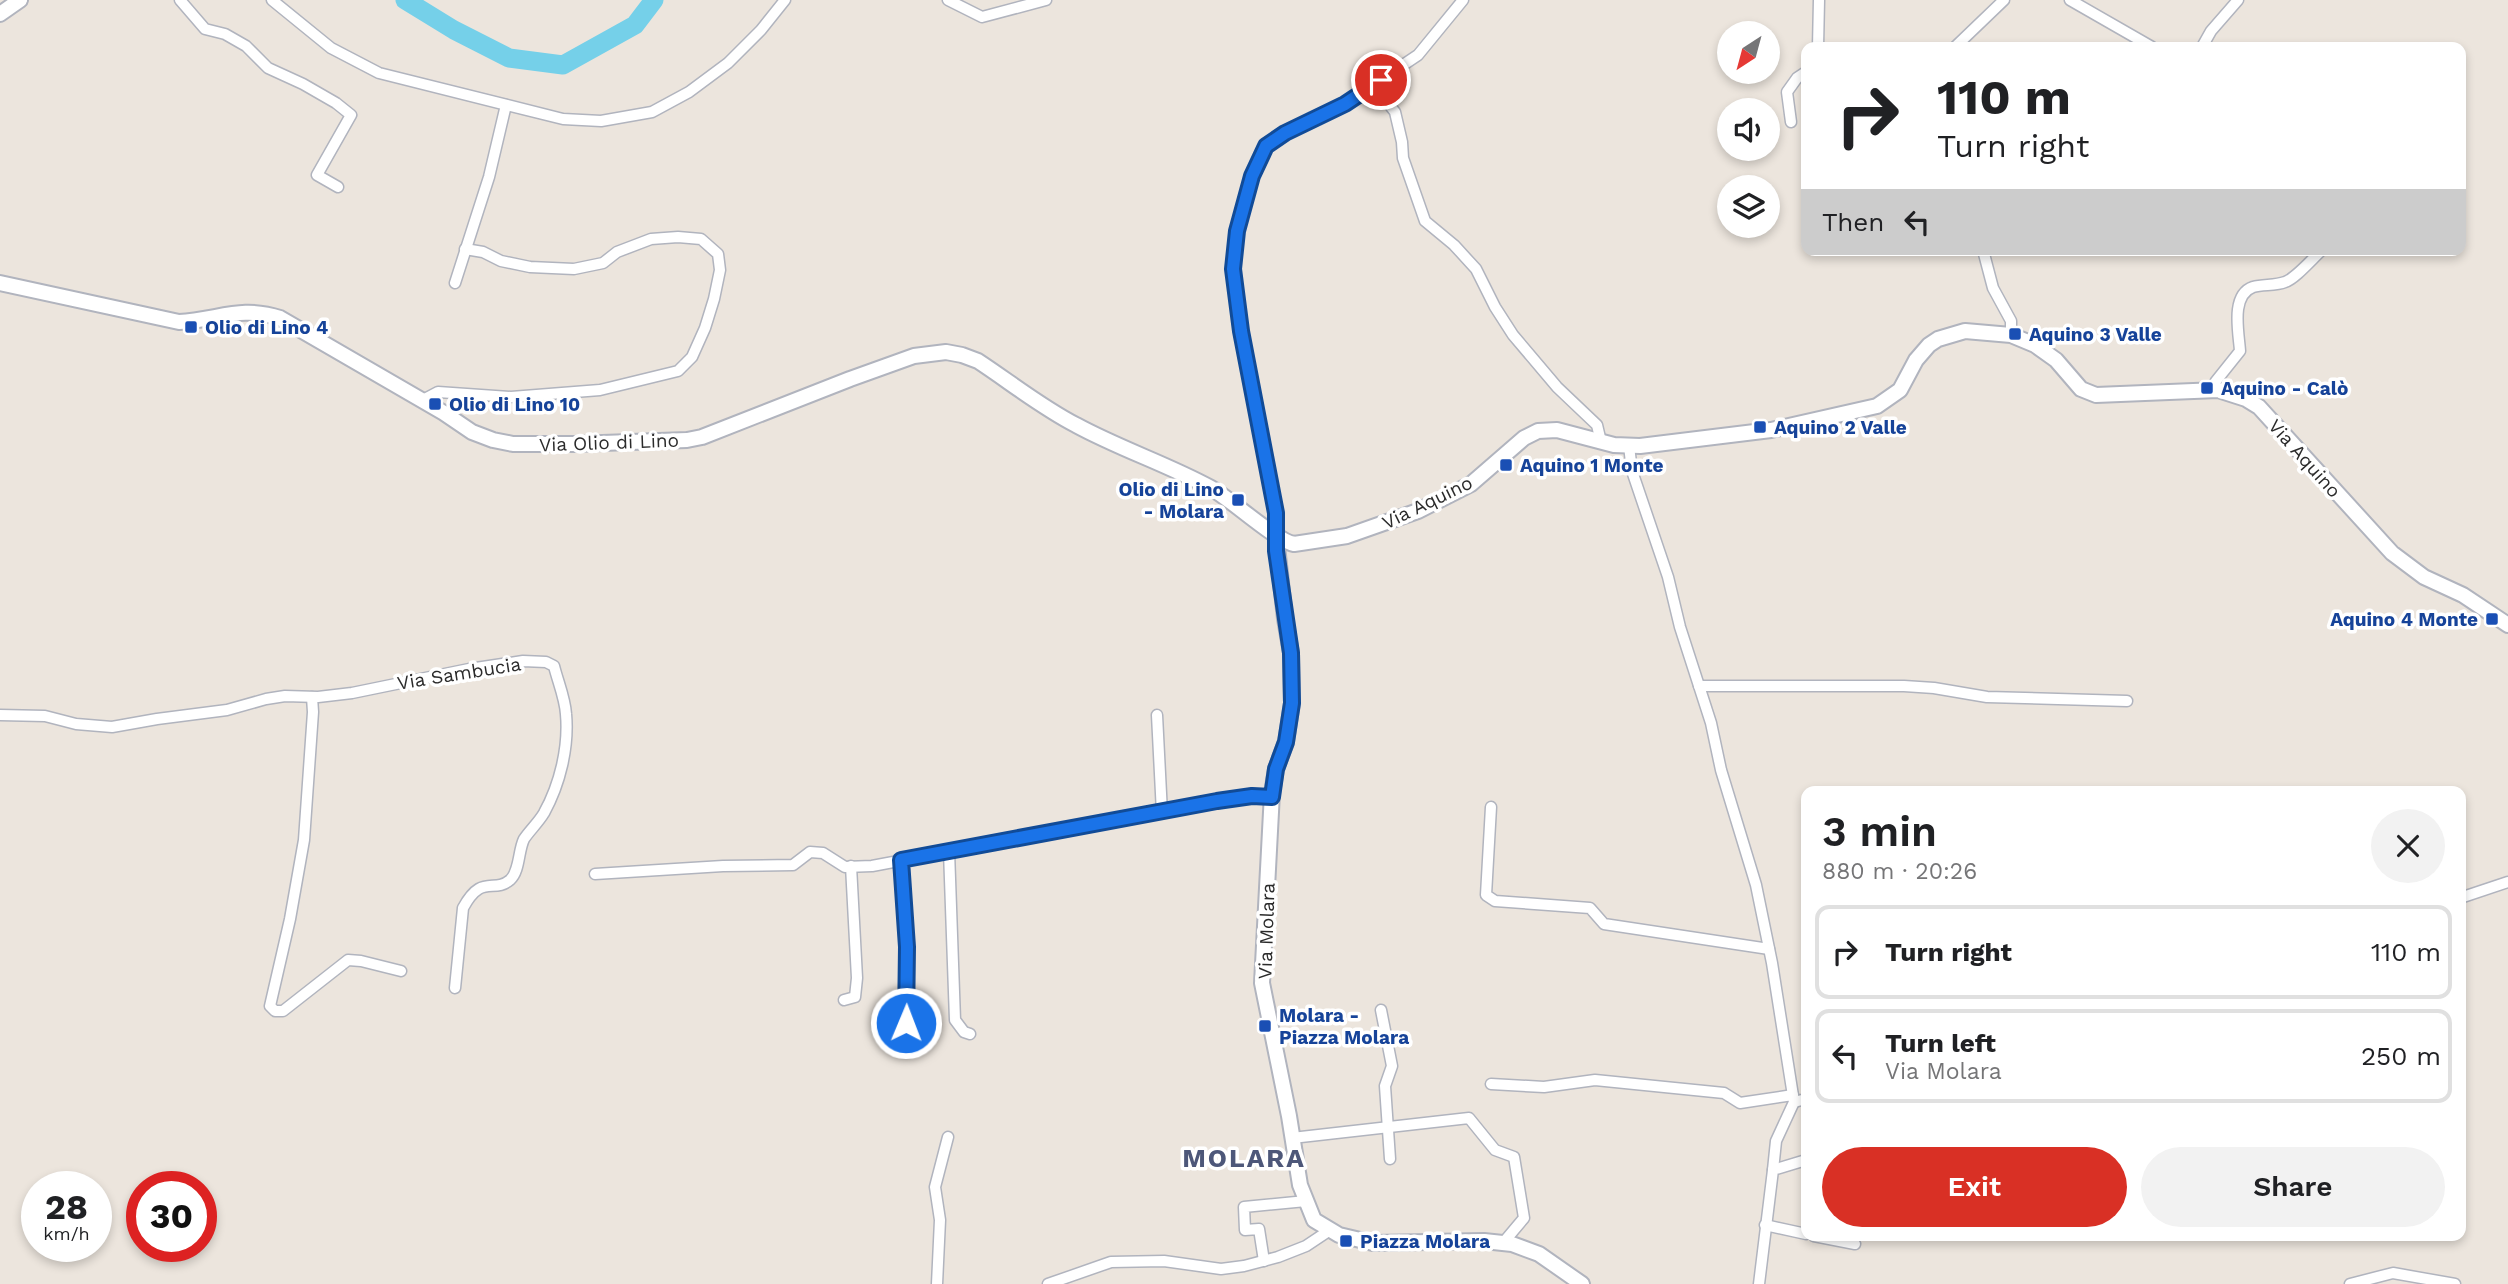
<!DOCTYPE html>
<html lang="en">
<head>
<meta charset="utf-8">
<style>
	:root { --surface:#fff; --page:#f2f2f2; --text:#202124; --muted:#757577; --line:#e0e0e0; --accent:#d93025 }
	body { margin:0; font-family:"Work Sans",sans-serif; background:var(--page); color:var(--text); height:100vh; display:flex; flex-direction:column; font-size:26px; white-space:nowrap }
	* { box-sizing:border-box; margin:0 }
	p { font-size:23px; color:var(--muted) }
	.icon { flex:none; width:38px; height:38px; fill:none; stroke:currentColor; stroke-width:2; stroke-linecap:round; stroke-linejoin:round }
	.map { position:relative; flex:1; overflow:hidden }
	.drawer { position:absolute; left:1801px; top:786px; width:665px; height:455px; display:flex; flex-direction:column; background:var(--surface); border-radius:14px; box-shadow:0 4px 10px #0003 }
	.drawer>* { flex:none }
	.hud { position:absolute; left:1801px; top:42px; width:665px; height:214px; border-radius:14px; box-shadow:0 4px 10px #0003; background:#fff; color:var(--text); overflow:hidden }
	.needle { width:46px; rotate:216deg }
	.controls { position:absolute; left:1717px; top:21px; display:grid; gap:14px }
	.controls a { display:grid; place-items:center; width:63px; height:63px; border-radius:50%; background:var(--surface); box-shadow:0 4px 10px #0003; font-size:35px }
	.speed { position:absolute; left:21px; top:1171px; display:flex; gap:14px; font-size:35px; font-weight:700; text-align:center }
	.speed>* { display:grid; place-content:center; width:91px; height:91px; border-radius:50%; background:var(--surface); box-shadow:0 4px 10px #0003; line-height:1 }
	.speed small { font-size:18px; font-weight:400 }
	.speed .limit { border:10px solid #d22; background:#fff; color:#111 }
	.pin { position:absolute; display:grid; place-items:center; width:60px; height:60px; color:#fff; margin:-30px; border:4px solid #fff; border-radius:50%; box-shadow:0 2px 7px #0007 }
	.me { position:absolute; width:77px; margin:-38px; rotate:1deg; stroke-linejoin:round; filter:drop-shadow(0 0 5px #0008) }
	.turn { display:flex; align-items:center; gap:24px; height:147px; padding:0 21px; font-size:32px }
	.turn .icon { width:91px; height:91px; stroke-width:2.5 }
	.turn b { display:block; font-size:49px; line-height:60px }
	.then { display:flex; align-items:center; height:66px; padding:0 21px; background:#0003; gap:14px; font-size:26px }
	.round { display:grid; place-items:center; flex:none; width:74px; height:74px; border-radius:37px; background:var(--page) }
	.head { display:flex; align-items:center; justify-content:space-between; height:119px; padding:0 21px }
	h1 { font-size:42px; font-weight:600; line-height:52px }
	.cta { display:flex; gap:14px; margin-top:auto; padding:14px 21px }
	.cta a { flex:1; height:80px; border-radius:42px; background:var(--accent); color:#fff; font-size:28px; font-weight:600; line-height:80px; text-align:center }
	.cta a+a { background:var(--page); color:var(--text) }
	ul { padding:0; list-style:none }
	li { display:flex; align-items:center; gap:21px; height:94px; margin:0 14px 10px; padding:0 7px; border:4px solid var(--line); border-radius:14px }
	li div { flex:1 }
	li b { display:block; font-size:26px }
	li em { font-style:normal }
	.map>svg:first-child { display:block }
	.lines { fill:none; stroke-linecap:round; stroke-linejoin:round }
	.river { stroke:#75d0e9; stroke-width:19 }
	.street-casing { stroke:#b1b4be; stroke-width:13 }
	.secondary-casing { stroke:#b1b4be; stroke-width:18 }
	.street { stroke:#fff; stroke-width:10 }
	.secondary { stroke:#fff; stroke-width:14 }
	.route-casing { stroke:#114b97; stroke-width:18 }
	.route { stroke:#1a73e8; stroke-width:12 }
	.transit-dot { fill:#1a4fb4; stroke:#fff; stroke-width:2.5 }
	.labels { text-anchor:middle; stroke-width:7; stroke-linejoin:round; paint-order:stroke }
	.transit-label { font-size:19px; font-weight:bold; fill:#164399; stroke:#fff; text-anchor:start }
	.street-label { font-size:19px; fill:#2b2b2b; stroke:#fff }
	.district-label { font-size:26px; font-weight:bold; letter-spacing:2px; fill:#4d5779; stroke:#fff }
</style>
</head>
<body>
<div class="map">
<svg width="2508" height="1284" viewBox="0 0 2508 1284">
	<rect width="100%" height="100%" fill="#ece5dd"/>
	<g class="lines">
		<polyline class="river" points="405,0 454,30 509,58 563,65 635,25 654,0"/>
		<g class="street-casing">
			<g id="street">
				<polyline points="180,0 205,29 225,34 246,46 268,68 303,84 336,103 351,115 317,175 338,187"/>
				<polyline points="272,0 331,48 379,73 563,119 601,121 652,112 689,92 728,63 761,30 785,0"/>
				<polyline points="948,0 982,17 1046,0"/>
				<polyline points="2070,0 2152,47"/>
				<polyline points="1818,47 1819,0"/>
				<polyline points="1955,47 2004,0"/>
				<polyline points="2202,47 2211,31 2238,0"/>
				<polyline points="1391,107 1395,112 1402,142 1403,158 1425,221 1454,245 1476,269 1495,307 1513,335 1557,387 1597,425 1601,442"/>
				<polyline points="1791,122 1787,92 1797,78 1806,72"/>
				<polyline points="1983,250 1993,288 2011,321 2011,335"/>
				<polyline points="455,283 489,177 506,105"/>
				<path d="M 2211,391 L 2216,381 L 2240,351 C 2239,334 2230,295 2253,287 C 2263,284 2275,286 2285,282 C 2295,279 2313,258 2322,250"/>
				<polyline points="421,401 438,392 511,397 600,390 678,371 692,357 705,328 714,299 720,270 718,254 701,239 678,237 651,239 617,252 603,263 574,269 530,267 501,261 483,252 465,249"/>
				<polyline points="1629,446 1632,471 1668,577 1680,627 1711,723 1721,770 1756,885 1772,963 1794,1102 1776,1141 1773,1170"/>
				<polyline points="1276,537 1276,513 1241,331 1233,269 1237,231 1252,176 1266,146 1285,133 1345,104 1418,55 1463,0"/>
				<polyline points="1699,686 1904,686 1934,688 1987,697 2127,701"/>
				<polyline points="312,697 313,712 304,840 290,919 270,1006 275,1011 283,1011 348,960 361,961 401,971"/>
				<path d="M 0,715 L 45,716 L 76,724 L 112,727 L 157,719 L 227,710 L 266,699 L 285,696 L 318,697 L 352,693 L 469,669 L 523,661 L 546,662 L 554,666 C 558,682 565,698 566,714 C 569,747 560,784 544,813 C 538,823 530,830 524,839 C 518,851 520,871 510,880 C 493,894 482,873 463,908 L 455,988"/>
				<polyline points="1157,715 1162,813"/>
				<polyline points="1491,807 1486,895 1495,901 1590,908 1604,924 1769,949"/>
				<polyline points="949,851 955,1020 964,1032 970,1034"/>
				<polyline points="901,860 907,947 907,1023"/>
				<polyline points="595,874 723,866 793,865 810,852 823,853 845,867 872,866 1217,801 1252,796 1272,797"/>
				<polyline points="2460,898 2508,882"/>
				<polyline points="844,1000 855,997 857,978 851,866"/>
				<polyline points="1381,1010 1392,1066 1385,1086 1390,1159"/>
				<polyline points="1491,1084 1544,1087 1595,1080 1724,1093 1740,1103 1793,1095"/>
				<polyline points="1794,1102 1806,1099"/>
				<polyline points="1292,1138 1469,1118 1495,1150 1514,1157 1524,1218 1503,1243"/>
				<polyline points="1765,1225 1806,1234"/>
				<polyline points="1814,1236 1855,1244"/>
				<polyline points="1264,1261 1259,1229 1245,1230 1244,1207 1306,1201"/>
				<polyline points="937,1284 940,1220 935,1187 948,1137"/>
				<polyline points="1048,1284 1111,1262 1164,1261 1221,1269 1244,1266 1278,1257 1306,1246 1330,1230"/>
				<polyline points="1759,1284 1773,1170 1806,1160"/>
				<polyline points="2350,1284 2393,1273 2455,1284"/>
			</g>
		</g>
		<g class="secondary-casing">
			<g id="secondary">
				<polyline points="0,14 20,0"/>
				<path d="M 0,283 L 179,322 C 218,320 241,305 280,318 L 444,413 L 472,432 L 493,440 L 513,444 L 574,444 L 687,440 L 702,437 L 850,379 L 914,356 L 946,352 L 962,355 L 978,361 C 1010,382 1041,407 1076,425 C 1120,449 1167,464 1211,488 C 1232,500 1276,541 1294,544 L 1347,536 L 1418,511 L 1471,484 L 1524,438 L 1538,431 L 1557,430 L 1614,445 L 1640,446 L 1771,430 L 1877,406 L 1900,390 L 1916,360 L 1929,345 L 1938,339 L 1965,331 L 2011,335 L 2035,345 L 2056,360 L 2081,389 L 2096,395 L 2218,390 L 2246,399 L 2259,407 L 2392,553 L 2424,577 L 2463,595 L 2508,625"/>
				<polyline points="1276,537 1285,619 1291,653 1292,703 1286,742 1276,769 1272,793 1262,983 1289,1116 1300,1185 1314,1220 1339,1235 1373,1243 1484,1241 1512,1244 1539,1254 1582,1284"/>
			</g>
		</g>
		<use href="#street" class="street"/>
		<use href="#secondary" class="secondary"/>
	</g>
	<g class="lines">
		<g class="route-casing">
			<polyline id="route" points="906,1023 907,947 901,860 1217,801 1252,796 1272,797 1276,769 1286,742 1292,703 1291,653 1276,551 1276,513 1241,331 1233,269 1237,231 1252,176 1266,146 1285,133 1345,104 1381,80"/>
		</g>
		<use href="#route" class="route"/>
	</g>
	<g class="transit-dot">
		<rect x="184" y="320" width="14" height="14" rx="3.5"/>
		<rect x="2008" y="327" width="14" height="14" rx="3.5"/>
		<rect x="2200" y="381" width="14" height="14" rx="3.5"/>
		<rect x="428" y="397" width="14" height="14" rx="3.5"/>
		<rect x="1753" y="420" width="14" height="14" rx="3.5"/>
		<rect x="1499" y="458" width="14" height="14" rx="3.5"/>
		<rect x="1231" y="493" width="14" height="14" rx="3.5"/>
		<rect x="2485" y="612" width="14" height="14" rx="3.5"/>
		<rect x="1258" y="1019" width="14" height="14" rx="3.5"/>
		<rect x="1339" y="1234" width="14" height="14" rx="3.5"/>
	</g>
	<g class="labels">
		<g class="transit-label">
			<text x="205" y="334">Olio di Lino 4</text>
			<text x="2029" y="341">Aquino 3 Valle</text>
			<text x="2221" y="395">Aquino - Calò</text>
			<text x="449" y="411">Olio di Lino 10</text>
			<text x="1774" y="434">Aquino 2 Valle</text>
			<text x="1520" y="472">Aquino 1 Monte</text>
			<text x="1224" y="496" text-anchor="end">Olio di Lino<tspan x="1224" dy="22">- Molara</tspan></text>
			<text x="2478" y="626" text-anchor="end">Aquino 4 Monte</text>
			<text x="1279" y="1022">Molara -<tspan x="1279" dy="22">Piazza Molara</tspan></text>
			<text x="1360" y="1248">Piazza Molara</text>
		</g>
		<g class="street-label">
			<text transform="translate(609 442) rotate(-2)" y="7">Via Olio di Lino</text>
			<text transform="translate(2305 458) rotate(48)" y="7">Via Aquino</text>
			<text transform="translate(1427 502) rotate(-26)" y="7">Via Aquino</text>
			<text transform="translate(459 673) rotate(-9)" y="7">Via Sambucia</text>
			<text transform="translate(1266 931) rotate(-88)" y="7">Via Molara</text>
		</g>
		<g class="district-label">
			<text x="1244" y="1167">MOLARA</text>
		</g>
	</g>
</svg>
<div class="controls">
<a><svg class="needle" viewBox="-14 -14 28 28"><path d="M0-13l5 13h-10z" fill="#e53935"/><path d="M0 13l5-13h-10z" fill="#757577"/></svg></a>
<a><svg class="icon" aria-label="sound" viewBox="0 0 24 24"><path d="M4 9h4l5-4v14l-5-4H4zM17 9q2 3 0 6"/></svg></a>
<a><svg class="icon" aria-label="layers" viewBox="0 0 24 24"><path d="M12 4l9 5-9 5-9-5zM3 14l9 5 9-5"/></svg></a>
</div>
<div class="speed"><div>28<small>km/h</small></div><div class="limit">30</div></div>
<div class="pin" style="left:1381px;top:80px;background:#d93025"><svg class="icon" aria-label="arrive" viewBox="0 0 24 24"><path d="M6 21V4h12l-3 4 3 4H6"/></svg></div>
<svg class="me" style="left:906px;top:1023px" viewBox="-20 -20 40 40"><circle r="17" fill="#1a73e8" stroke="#fff" stroke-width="3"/><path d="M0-11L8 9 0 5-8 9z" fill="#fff"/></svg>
<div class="hud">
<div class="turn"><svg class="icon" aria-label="right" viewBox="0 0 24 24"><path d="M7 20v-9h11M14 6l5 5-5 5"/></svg><div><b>110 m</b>Turn right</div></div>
<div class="then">Then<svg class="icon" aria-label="left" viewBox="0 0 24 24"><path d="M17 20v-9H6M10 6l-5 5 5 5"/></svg></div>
</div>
<section class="drawer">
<div class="head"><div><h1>3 min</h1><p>880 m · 20:26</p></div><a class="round"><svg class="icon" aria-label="close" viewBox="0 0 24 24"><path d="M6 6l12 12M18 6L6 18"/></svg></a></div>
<ul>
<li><svg class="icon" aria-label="right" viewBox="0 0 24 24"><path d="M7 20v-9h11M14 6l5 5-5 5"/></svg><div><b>Turn right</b></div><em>110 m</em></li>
<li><svg class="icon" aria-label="left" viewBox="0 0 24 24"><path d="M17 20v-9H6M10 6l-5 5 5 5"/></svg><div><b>Turn left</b><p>Via Molara</p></div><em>250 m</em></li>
</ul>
<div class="cta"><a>Exit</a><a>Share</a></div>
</section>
</div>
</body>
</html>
